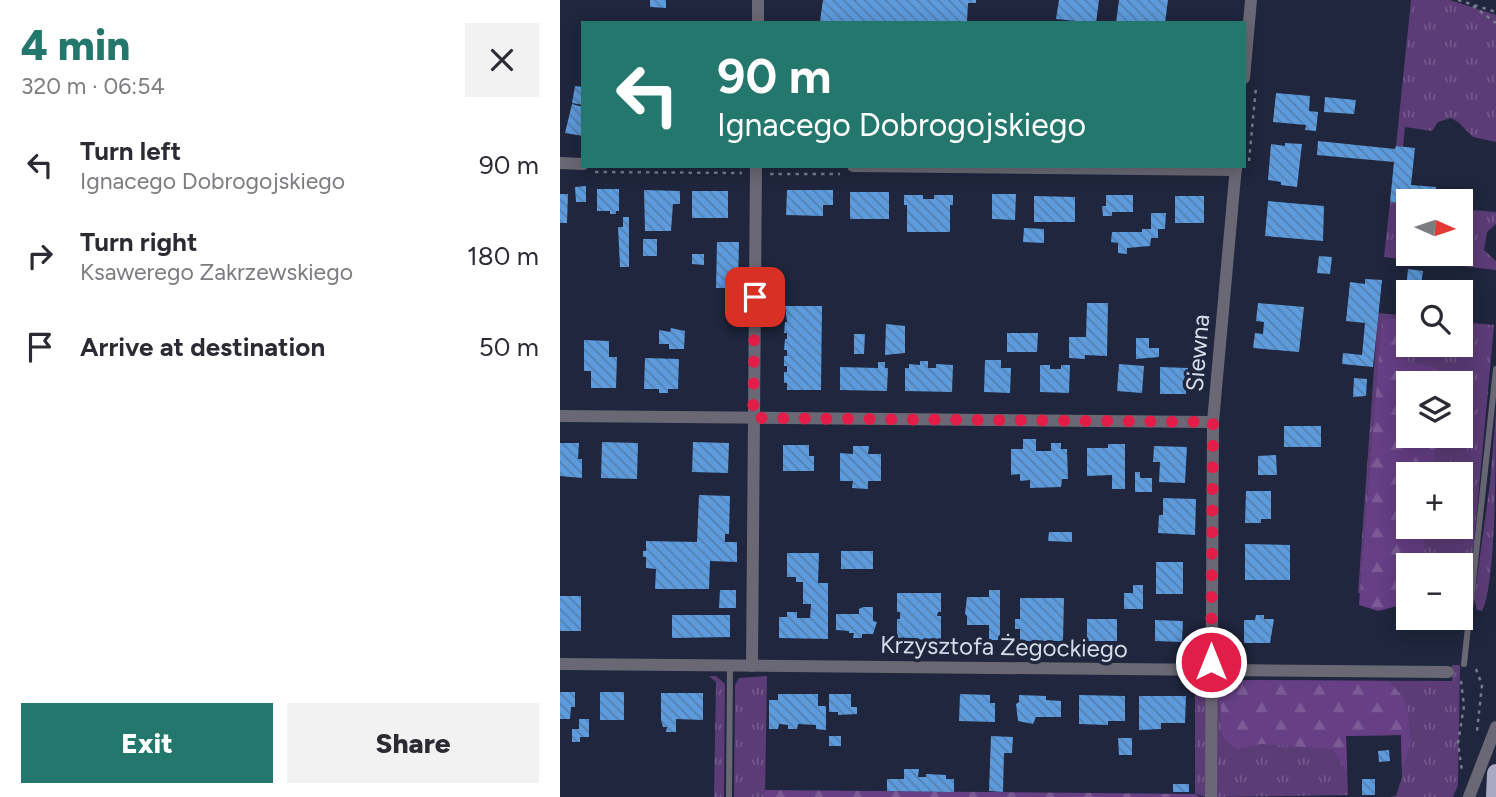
<!DOCTYPE html>
<html lang="en">
<head>
<meta charset="utf-8">
<style>
	:root { --surface:#fff; --page:#f2f2f3; --text:#2b2b33; --muted:#7c7c81; --accent:#23776c }
	body { margin:0; font-family:Figtree,sans-serif; background:var(--page); color:var(--text); height:100vh; display:flex; flex-direction:column; font-size:26px; white-space:nowrap }
	* { box-sizing:border-box; margin:0 }
	p { font-size:23px; color:var(--muted) }
	.icon { flex:none; width:38px; height:38px; fill:none; stroke:currentColor; stroke-width:2; stroke-linecap:round; stroke-linejoin:round }
	.map { position:relative; flex:1; overflow:hidden }
	.sheet { display:flex; flex-direction:column; background:var(--surface); width:560px }
	.sheet>* { flex:none }
	.banner { position:absolute; left:21px; top:21px; width:665px; height:147px; border-radius:0px; box-shadow:0 4px 18px #0003; background:#23776c; color:#fff; overflow:hidden }
	.needle { width:46px; rotate:93deg }
	.controls { position:absolute; left:836px; top:189px; display:grid; gap:14px }
	.controls a { display:grid; place-items:center; width:77px; height:77px; border-radius:0px; background:var(--surface); box-shadow:0 4px 18px #0003; font-size:35px }
	.pin { position:absolute; display:grid; place-items:center; width:60px; height:60px; color:#fff; margin:-30px; border-radius:14px; box-shadow:0 4px 10px #0006 }
	.me { position:absolute; width:77px; margin:-38px; rotate:0deg; stroke-linejoin:round; filter:drop-shadow(0 0 5px #0008) }
	.turn { display:flex; align-items:center; gap:24px; height:147px; padding:0 21px; font-size:32px }
	.turn .icon { width:91px; height:91px; stroke-width:2.5 }
	.turn b { display:block; font-size:49px; line-height:60px }
	.round { display:grid; place-items:center; flex:none; width:74px; height:74px; border-radius:0px; background:var(--page) }
	.summary { display:flex; align-items:center; justify-content:space-between; height:119px; padding:0 21px }
	h1 { font-size:42px; font-weight:800; line-height:52px; color:var(--accent) }
	.action { display:flex; gap:14px; margin-top:auto; padding:14px 21px }
	.action a { flex:1; height:80px; border-radius:0px; background:var(--accent); color:#fff; font-size:28px; font-weight:800; line-height:80px; text-align:center }
	.action a+a { background:var(--page); color:var(--text) }
	ul { padding:0; list-style:none }
	li { display:flex; align-items:center; gap:21px; height:91px; padding:0 21px }
	li div { flex:1 }
	li b { display:block; font-size:26px }
	li em { font-style:normal }
	main { display:flex; flex:1; min-height:0 }
	.map>svg:first-child { display:block }
	.grass { fill:url(#grass-tufts); fill-rule:evenodd }
	.forest { fill:url(#forest-firs) }
	.building { fill:url(#building-back-hatch) }
	.lines { fill:none; stroke-linecap:round; stroke-linejoin:round }
	.path { stroke:#757b8f; stroke-width:2.5; stroke-dasharray:3.5 5; stroke-linecap:butt }
	.service { stroke:#696874; stroke-width:6 }
	.minor { stroke:#696874; stroke-width:12 }
	.primary { stroke:#aaa8c2; stroke-width:18 }
	.route { stroke:#e11d48; stroke-width:12; stroke-dasharray:0 21.6 }
	.labels { text-anchor:middle; stroke-width:7; stroke-linejoin:round; paint-order:stroke }
	.street-label { font-size:24px; fill:#d7dceb; stroke:#1f263d }
</style>
</head>
<body>
<main>
<section class="sheet">
<div class="summary"><div><h1>4 min</h1><p>320 m · 06:54</p></div><a class="round"><svg class="icon" aria-label="close" viewBox="0 0 24 24"><path d="M6 6l12 12M18 6L6 18"/></svg></a></div>
<ul>
<li><svg class="icon" aria-label="left" viewBox="0 0 24 24"><path d="M17 20v-9H6M10 6l-5 5 5 5"/></svg><div><b>Turn left</b><p>Ignacego Dobrogojskiego</p></div><em>90 m</em></li>
<li><svg class="icon" aria-label="right" viewBox="0 0 24 24"><path d="M7 20v-9h11M14 6l5 5-5 5"/></svg><div><b>Turn right</b><p>Ksawerego Zakrzewskiego</p></div><em>180 m</em></li>
<li><svg class="icon" aria-label="arrive" viewBox="0 0 24 24"><path d="M6 21V4h12l-3 4 3 4H6"/></svg><div><b>Arrive at destination</b></div><em>50 m</em></li>
</ul>
<div class="action"><a>Exit</a><a>Share</a></div>
</section>
<div class="map">
<svg width="936" height="797" viewBox="0 0 936 797">
	<defs>
		<pattern id="grass-tufts" width="24" height="20" patternUnits="userSpaceOnUse" patternTransform="scale(1.75)"><rect width="24" height="20" fill="#5c3c77"/><path d="M3 7l-1-3M5 7V3M7 7l1-3M15 17l-1-3M17 17v-4M19 17l1-3" fill="none" stroke="#73588a"/></pattern>
		<pattern id="forest-firs" width="22" height="20" patternUnits="userSpaceOnUse" patternTransform="scale(1.75)"><rect width="22" height="20" fill="#663f85"/><path d="M5 1l3.5 6h-7zM16 11l3.5 6h-7z" fill="#7b5a96"/></pattern>
		<pattern id="building-back-hatch" width="6" height="6" patternUnits="userSpaceOnUse" patternTransform="scale(1.75)"><rect width="6" height="6" fill="#5d9bdd"/><path d="M-1 5l2 2M0 0l6 6M5-1l2 2" fill="none" stroke="#5480b0"/></pattern>
	</defs>
	<rect width="100%" height="100%" fill="#1f263d"/>
	<g class="grass">
		<polygon points="851,0 890,0 936,15 936,142 913,137 898,122 891,118 878,122 872,131 845,127 843,147 836,146"/>
		<polygon points="830,202 849,204 849,254 901,254 901,209 936,212 936,224 927,232 924,250 936,261 936,270 824,257"/>
		<path d="M 818,313 L 849,316 L 849,345 L 901,345 L 901,322 L 934,325 L 914,543 L 903,602 L 901,602 L 901,565 L 849,565 L 849,597 L 798,593 ZM 849,383 L 901,383 L 901,436 L 849,436 ZM 849,474 L 901,474 L 901,527 L 849,527 Z"/>
		<path d="M 936,412 C 936,449 936,588 922,611 L 917,610 L 914,599 L 930,483 Z"/>
		<polygon points="892,665 900,665 898,785 893,797 830,797 836,796 842,777 841,735 786,736 788,795 655,797 655,692 662,680 892,681"/>
		<polygon points="149,676 156,676 165,684 164,797 154,797 156,682"/>
		<polygon points="207,676 205,797 174,797 175,685 179,678"/>
		<polygon points="635,680 639,680 646,691 646,797 635,794"/>
	</g>
	<g class="forest">
		<polygon points="822,319 844,319 845,360 884,371 883,383 849,383 849,436 877,436 872,474 849,474 849,527 866,527 863,554 852,565 849,565 843,574 849,580 849,603 818,611 799,605"/>
		<path d="M 662,680 L 828,681 C 834,687 842,694 845,702 C 851,721 852,752 842,768 L 841,735 L 786,736 L 787,773 L 773,749 L 701,744 L 677,749 C 655,733 663,731 661,708 C 660,703 657,697 655,692 Z"/>
		<polygon points="205,790 635,794 640,797 205,797"/>
	</g>
	<g class="building">
		<polygon points="90,0 106,0 106,8 90,7"/>
		<polygon points="263,0 416,0 416,3 408,3 407,22 260,21"/>
		<polygon points="499,0 539,0 536,23 496,19"/>
		<polygon points="559,0 608,0 605,23 556,23"/>
		<polygon points="15,86 23,87 23,105 12,103"/>
		<polygon points="716,93 750,96 749,111 758,112 756,131 745,130 746,125 713,122"/>
		<polygon points="765,97 796,100 794,114 764,112"/>
		<polygon points="12,104 23,107 23,136 5,133"/>
		<polygon points="758,141 835,149 836,146 855,148 851,185 876,187 874,201 849,201 849,204 830,202 834,162 757,155"/>
		<polygon points="725,143 742,144 737,187 721,185 721,182 708,180 711,144 725,146"/>
		<polygon points="26,186 26,202 16,202 15,187"/>
		<polygon points="37,189 59,189 59,211 56,211 56,214 50,214 50,211 37,211"/>
		<polygon points="84,190 120,191 120,204 113,204 111,231 85,231"/>
		<polygon points="227,190 273,190 273,205 263,205 263,216 226,215"/>
		<rect x="132" y="191" width="36" height="27"/>
		<rect x="290" y="192" width="39" height="27"/>
		<polygon points="0,194 8,194 7,223 0,223"/>
		<polygon points="432,194 456,194 455,220 432,219"/>
		<polygon points="344,195 363,195 363,199 374,199 374,195 393,195 393,205 390,205 390,232 347,232 347,205 344,205"/>
		<polygon points="546,195 573,195 573,212 552,212 552,216 543,216 542,206 546,206"/>
		<polygon points="474,196 515,197 515,222 474,222"/>
		<rect x="615" y="196" width="29" height="27"/>
		<polygon points="708,201 764,206 763,241 705,236"/>
		<polygon points="591,213 606,213 605,229 598,229 598,238 591,238 590,246 567,248 567,254 558,253 558,243 551,242 552,232 582,232 582,229 591,229"/>
		<polygon points="63,217 69,217 69,267 60,267 58,227 63,227"/>
		<polygon points="464,228 484,229 484,243 463,242"/>
		<rect x="83" y="239" width="14" height="17"/>
		<polygon points="157,242 179,242 178,288 156,288"/>
		<polygon points="132,254 144,254 144,265 132,264"/>
		<polygon points="759,256 772,257 770,274 757,273"/>
		<polygon points="848,269 863,271 860,292 849,292 849,308 844,308"/>
		<polygon points="805,279 822,280 813,367 782,364 783,353 802,355 805,323 786,321 790,282 805,284"/>
		<polygon points="527,303 548,303 547,356 525,355 525,359 509,358 509,337 526,337"/>
		<polygon points="698,303 744,307 739,352 693,348 695,333 703,334 704,322 696,321"/>
		<polygon points="225,306 262,306 261,390 227,390 227,383 224,383 224,372 227,372 227,366 224,366 224,356 227,356 227,350 224,350 225,339 227,339 227,333 224,333 225,322 227,322"/>
		<polygon points="326,324 345,326 345,353 325,355"/>
		<polygon points="111,328 125,331 124,349 109,349 109,344 99,344 99,330 110,332"/>
		<polygon points="447,333 478,333 477,352 447,352"/>
		<polygon points="294,334 305,334 304,354 294,354"/>
		<polygon points="576,338 589,338 589,348 599,348 599,357 576,359"/>
		<polygon points="24,340 49,341 49,357 57,357 56,388 31,388 31,371 24,371"/>
		<polygon points="85,358 119,359 118,389 108,389 108,393 99,393 99,389 84,389"/>
		<polygon points="425,360 441,360 441,368 451,368 450,393 424,392"/>
		<polygon points="360,361 368,361 368,368 376,368 376,364 393,365 392,392 345,391 345,368 349,368 349,364 360,365"/>
		<polygon points="318,362 325,362 325,368 328,368 327,391 280,390 280,367 318,368"/>
		<polygon points="559,364 584,366 582,393 557,391"/>
		<polygon points="480,365 490,365 490,369 501,369 501,365 510,365 509,393 480,392"/>
		<polygon points="600,367 628,368 626,394 600,394"/>
		<polygon points="794,378 807,379 806,396 793,397"/>
		<rect x="724" y="426" width="37" height="21"/>
		<polygon points="463,439 476,439 476,451 491,451 491,443 501,443 501,449 507,449 508,479 502,479 501,487 470,488 470,480 460,481 460,474 451,475 451,449 463,449"/>
		<polygon points="42,442 78,443 77,479 41,478"/>
		<polygon points="133,442 169,443 168,473 132,472"/>
		<polygon points="0,443 19,443 18,459 22,459 22,478 0,476"/>
		<polygon points="548,444 565,444 565,489 552,489 552,475 527,476 527,448 548,448"/>
		<polygon points="223,445 249,445 249,456 254,456 254,471 223,471"/>
		<polygon points="293,446 309,446 308,454 321,454 321,481 308,481 308,489 292,488 293,481 280,481 280,453 293,454"/>
		<polygon points="594,446 627,447 625,483 599,482 600,462 593,462"/>
		<polygon points="716,455 717,475 698,475 698,456"/>
		<polygon points="575,472 580,472 580,478 592,478 592,492 575,492"/>
		<polygon points="686,491 711,491 711,519 701,519 701,523 685,523"/>
		<polygon points="139,495 170,496 169,534 165,534 165,542 177,542 177,562 150,561 149,589 95,589 96,569 86,568 86,557 83,557 83,551 86,551 86,541 137,542"/>
		<polygon points="603,498 636,499 635,535 598,533 599,515 603,515"/>
		<polygon points="489,532 512,532 512,542 488,541"/>
		<polygon points="685,544 730,545 730,580 685,580"/>
		<rect x="281" y="551" width="32" height="18"/>
		<polygon points="227,553 259,553 258,583 268,583 268,639 219,638 219,617 227,617 227,612 237,612 237,618 250,618 251,604 243,604 243,582 236,582 236,577 227,577"/>
		<rect x="596" y="562" width="27" height="32"/>
		<polygon points="573,585 583,585 583,609 564,609 564,593 573,593"/>
		<polygon points="160,590 176,590 176,608 159,608"/>
		<polygon points="429,590 440,590 440,640 429,640 429,625 407,625 407,616 405,614 407,597 429,597"/>
		<polygon points="337,593 381,593 381,612 378,612 377,616 381,616 381,640 337,639 337,619 340,619 340,612 337,612"/>
		<rect x="0" y="596" width="21" height="35"/>
		<polygon points="460,598 504,598 503,641 460,641 460,629 455,629 455,619 460,619"/>
		<polygon points="303,607 313,607 313,621 317,622 313,634 302,634 302,638 293,638 294,633 289,633 289,631 276,630 276,614 299,614 299,609"/>
		<polygon points="112,615 170,615 170,637 112,638"/>
		<polygon points="696,615 704,615 704,619 714,619 710,643 684,643 684,620 695,620"/>
		<rect x="527" y="619" width="30" height="22"/>
		<polygon points="595,620 623,621 622,642 595,641"/>
		<polygon points="0,692 15,692 15,707 11,707 10,719 0,719"/>
		<rect x="40" y="692" width="24" height="28"/>
		<polygon points="101,693 143,693 143,720 116,719 116,732 106,732 107,727 103,727 101,720"/>
		<polygon points="218,694 258,694 258,706 266,706 266,730 256,729 256,725 238,724 237,729 228,729 228,725 219,724 218,729 209,729 209,700 218,700"/>
		<polygon points="269,694 291,694 291,707 297,707 297,714 278,715 278,712 269,712"/>
		<polygon points="400,694 430,695 430,703 435,703 435,722 399,721"/>
		<polygon points="459,695 486,696 486,700 501,701 501,717 476,717 473,724 458,721 456,704 459,702"/>
		<polygon points="519,695 565,696 565,721 548,721 548,725 519,724"/>
		<polygon points="579,696 626,696 625,723 601,723 601,729 579,730"/>
		<polygon points="19,719 29,719 29,737 20,737 20,742 12,742 12,729 19,729"/>
		<rect x="269" y="736" width="12" height="10"/>
		<polygon points="431,736 453,737 452,753 444,753 443,792 429,791"/>
		<polygon points="558,738 572,738 572,755 559,755"/>
		<polygon points="829,750 830,761 819,762 818,751"/>
		<polygon points="344,769 359,769 358,777 366,777 366,774 386,775 386,779 394,779 394,792 327,791 327,779 344,779"/>
		<rect x="802" y="779" width="13" height="16"/>
		<rect x="613" y="784" width="16" height="8"/>
	</g>
	<g class="lines">
		<g class="path">
			<polyline points="898,0 936,12"/>
			<polyline points="913,6 936,23"/>
			<polyline points="689,161 696,87"/>
			<polyline points="35,172 182,173"/>
			<polyline points="210,174 280,174"/>
			<polyline points="916,669 922,685 917,731"/>
			<polyline points="901,681 904,706 898,743 902,771"/>
		</g>
		<g class="service">
			<polyline points="904,664 936,369"/>
			<polyline points="169,797 170,666"/>
		</g>
		<g class="minor">
			<polyline points="198,23 198,0"/>
			<polyline points="684,78 691,0"/>
			<polyline points="0,163 23,164"/>
			<polyline points="293,166 676,170"/>
			<polyline points="0,416 653,422"/>
			<polyline points="0,664 888,672"/>
			<polyline points="192,666 196,166"/>
			<polyline points="651,797 653,422 676,166"/>
			<polyline points="909,797 936,727"/>
		</g>
		<polyline class="primary" points="935,797 936,773"/>
	</g>
	<g class="lines">
		<polyline class="route" points="195,297 193,418 653,422 651,662"/>
	</g>
	<g class="labels">
		<g class="street-label">
			<text transform="translate(638 353) rotate(-85)" y="8">Siewna</text>
			<text transform="translate(444 647) rotate(1)" y="8">Krzysztofa Żegockiego</text>
		</g>
	</g>
</svg>
<div class="controls">
<a><svg class="needle" viewBox="-14 -14 28 28"><path d="M0-13l5 13h-10z" fill="#e53935"/><path d="M0 13l5-13h-10z" fill="#7c7c81"/></svg></a>
<a><svg class="icon" aria-label="search" viewBox="0 0 24 24"><circle cx="10" cy="10" r="6"/><path d="M15 15l6 6"/></svg></a>
<a><svg class="icon" aria-label="layers" viewBox="0 0 24 24"><path d="M12 4l9 5-9 5-9-5zM3 14l9 5 9-5"/></svg></a>
<a>+</a>
<a>−</a>
</div>
<div class="pin" style="left:195px;top:297px;background:#d93025"><svg class="icon" aria-label="arrive" viewBox="0 0 24 24"><path d="M6 21V4h12l-3 4 3 4H6"/></svg></div>
<svg class="me" style="left:651px;top:662px" viewBox="-20 -20 40 40"><circle r="17" fill="#e11d48" stroke="#fff" stroke-width="3"/><path d="M0-11L8 9 0 5-8 9z" fill="#fff"/></svg>
<div class="banner">
<div class="turn"><svg class="icon" aria-label="left" viewBox="0 0 24 24"><path d="M17 20v-9H6M10 6l-5 5 5 5"/></svg><div><b>90 m</b>Ignacego Dobrogojskiego</div></div>
</div>
</div>
</main>
</body>
</html>
